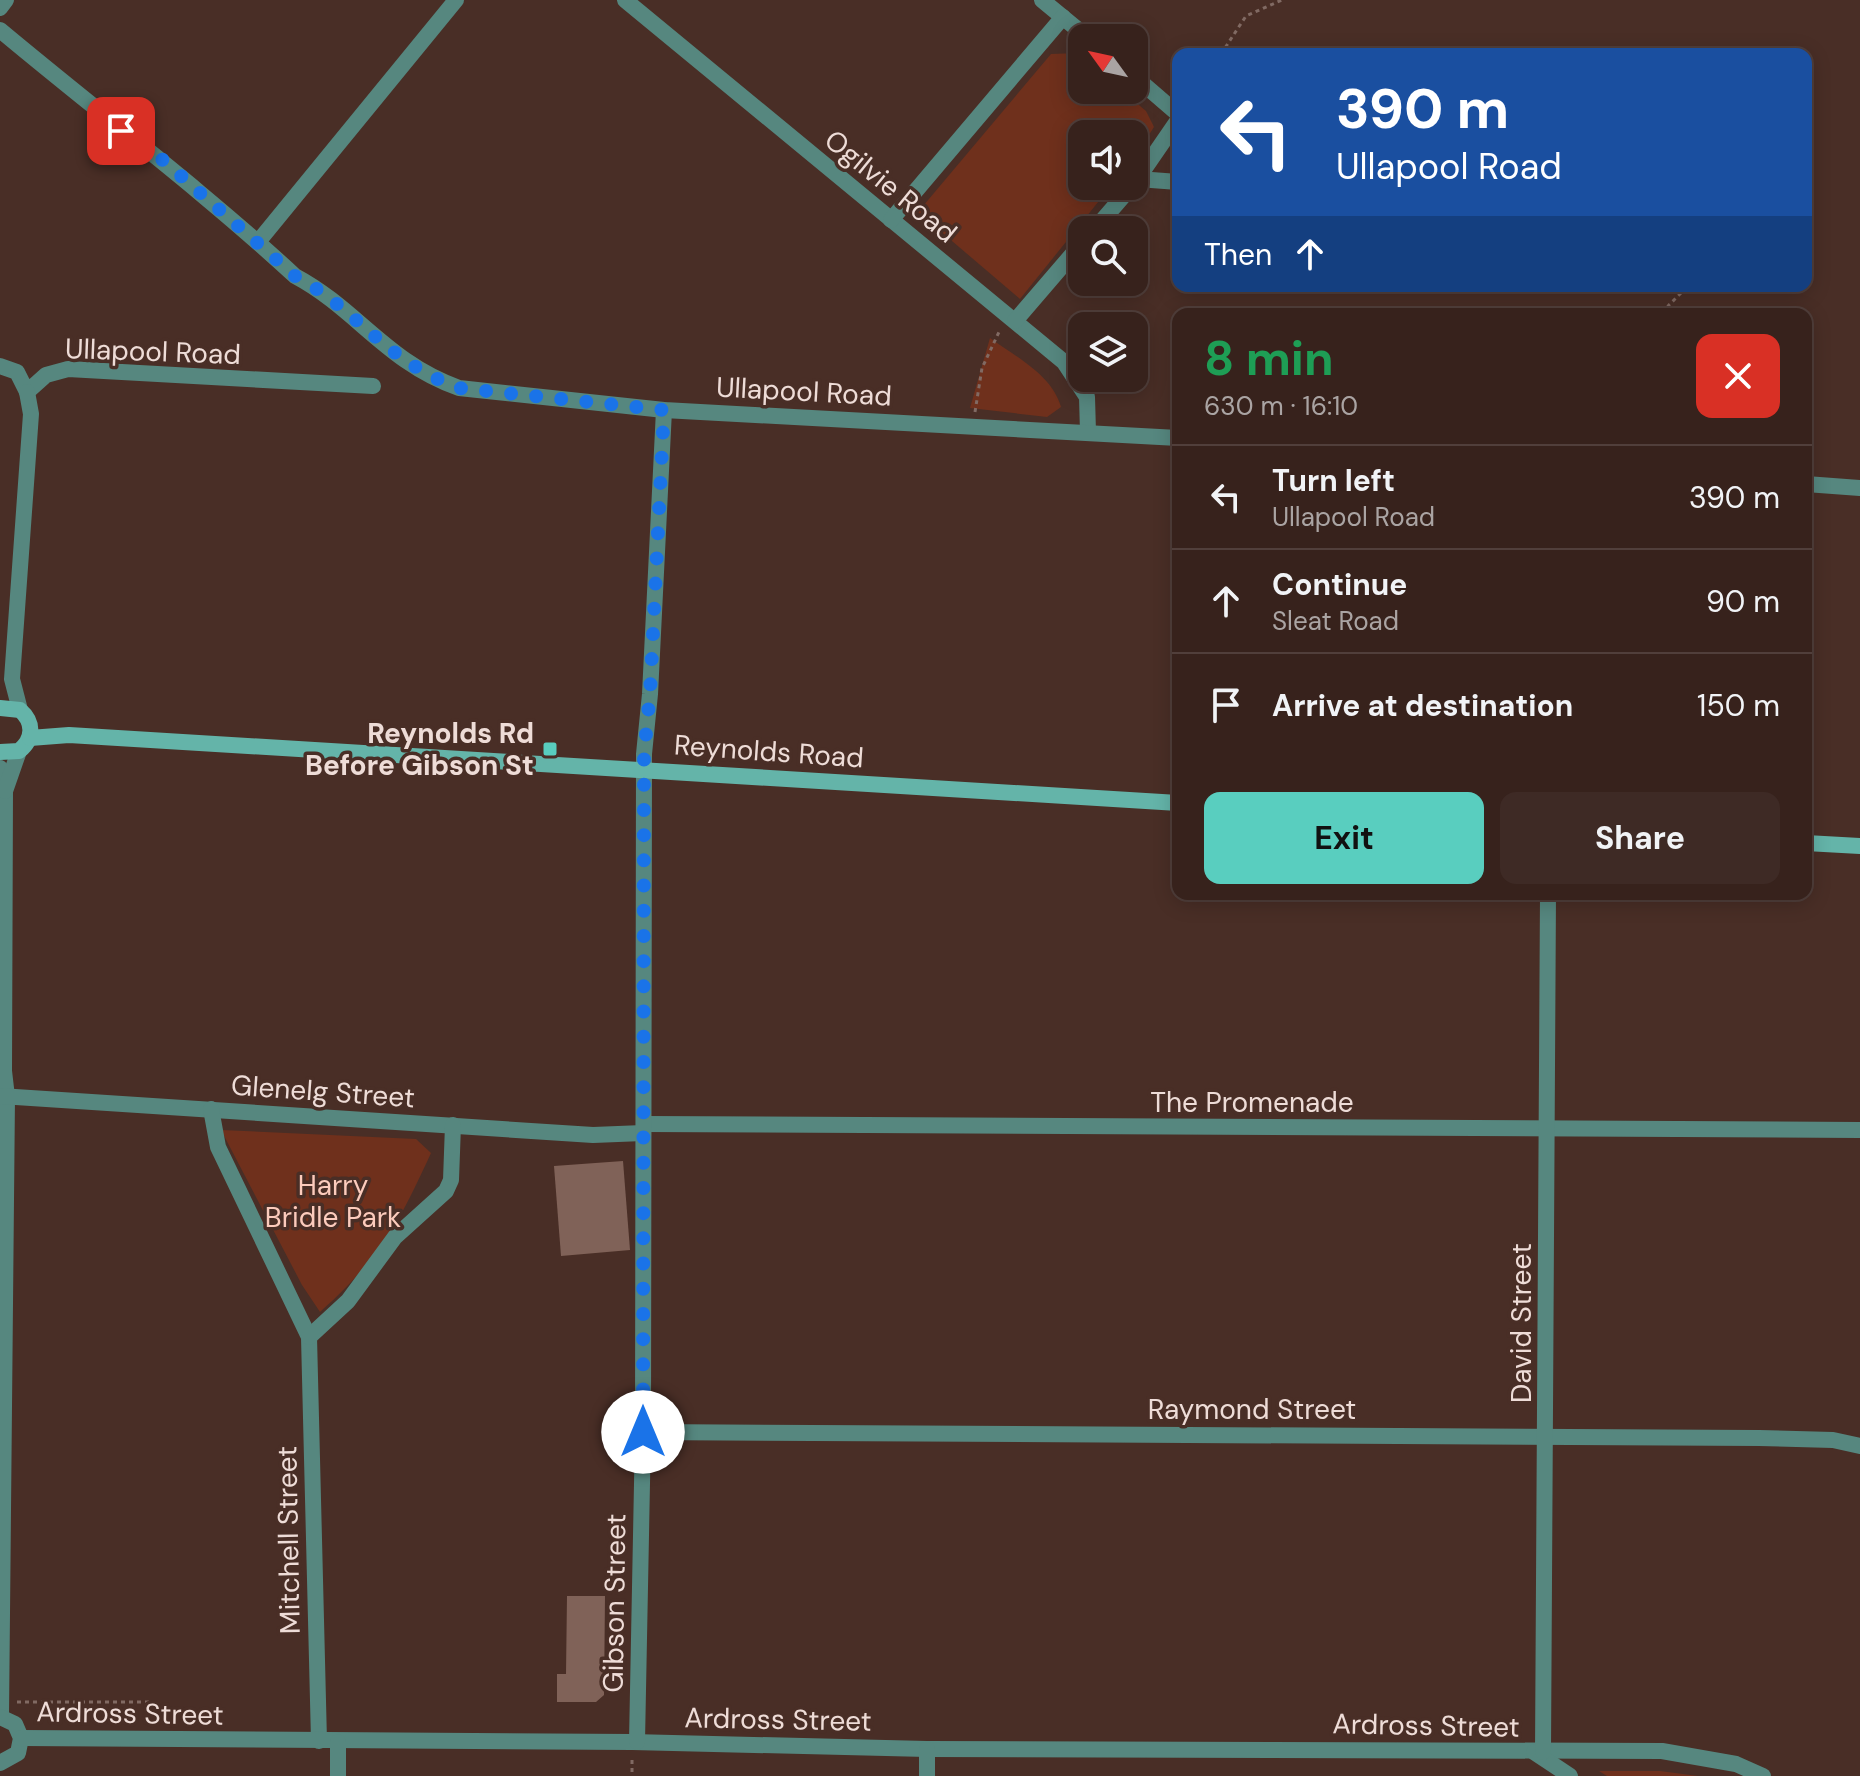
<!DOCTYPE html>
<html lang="en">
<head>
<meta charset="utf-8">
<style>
	:root { --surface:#37221c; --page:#3e2a25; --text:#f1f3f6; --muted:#aaa4a3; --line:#513f3b; --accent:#59cebf }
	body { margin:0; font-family:"DM Sans",sans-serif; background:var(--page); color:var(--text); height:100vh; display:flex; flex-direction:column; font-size:30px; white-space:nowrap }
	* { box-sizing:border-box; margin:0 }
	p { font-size:26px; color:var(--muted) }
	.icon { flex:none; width:44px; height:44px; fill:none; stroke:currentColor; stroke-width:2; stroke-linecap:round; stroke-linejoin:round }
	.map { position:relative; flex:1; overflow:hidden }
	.drawer { position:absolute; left:1172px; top:308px; width:640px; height:592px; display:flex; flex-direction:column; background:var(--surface); border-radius:16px; box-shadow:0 4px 20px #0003,0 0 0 2px var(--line) }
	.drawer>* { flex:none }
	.top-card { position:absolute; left:1172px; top:48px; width:640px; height:244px; border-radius:16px; box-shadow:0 4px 20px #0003,0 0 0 2px var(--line); background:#1a4fa0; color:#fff; overflow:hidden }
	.needle { width:52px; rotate:303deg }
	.tools { position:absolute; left:1068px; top:24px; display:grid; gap:16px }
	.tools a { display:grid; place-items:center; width:80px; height:80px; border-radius:16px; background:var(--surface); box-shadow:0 4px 20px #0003,0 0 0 2px var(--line); font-size:40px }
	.pin { position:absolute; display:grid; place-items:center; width:68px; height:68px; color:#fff; margin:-34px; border-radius:16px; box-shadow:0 4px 12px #0006 }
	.me { position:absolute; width:88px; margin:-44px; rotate:0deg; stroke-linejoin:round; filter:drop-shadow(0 0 6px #0008) }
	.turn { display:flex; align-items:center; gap:28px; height:168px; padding:0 32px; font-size:36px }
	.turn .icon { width:104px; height:104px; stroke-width:2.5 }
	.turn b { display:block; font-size:56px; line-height:68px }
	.then { display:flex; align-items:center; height:76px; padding:0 32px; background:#0003; gap:16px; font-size:30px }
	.round { display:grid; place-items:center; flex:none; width:84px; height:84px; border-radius:16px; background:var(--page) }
	.headline { display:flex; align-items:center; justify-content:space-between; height:136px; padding:0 32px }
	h1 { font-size:48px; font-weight:700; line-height:60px; color:#1e9e55 }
	.button { display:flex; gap:16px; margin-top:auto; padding:16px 32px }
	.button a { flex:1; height:92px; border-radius:16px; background:var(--accent); color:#111; font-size:32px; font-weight:700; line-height:92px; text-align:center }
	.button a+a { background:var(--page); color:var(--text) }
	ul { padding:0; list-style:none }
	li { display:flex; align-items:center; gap:24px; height:104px; padding:0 32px; border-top:2px solid var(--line) }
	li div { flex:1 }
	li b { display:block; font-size:30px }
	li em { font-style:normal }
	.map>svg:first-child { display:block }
	.green { fill:#6f301c }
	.building { fill:#806258 }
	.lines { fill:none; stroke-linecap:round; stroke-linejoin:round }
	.path { stroke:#816a63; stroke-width:3; stroke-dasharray:4 4; stroke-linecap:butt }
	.street { stroke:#56877f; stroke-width:16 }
	.secondary { stroke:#64b4a9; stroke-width:16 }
	.route { stroke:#1a73e8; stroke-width:14; stroke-dasharray:0 25.2 }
	.poi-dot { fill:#59cebf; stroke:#492e26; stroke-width:3 }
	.labels { text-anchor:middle; stroke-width:7; stroke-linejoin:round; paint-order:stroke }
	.street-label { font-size:28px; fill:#eedcd7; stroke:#492e26 }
	.poi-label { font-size:28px; font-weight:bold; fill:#eedcd7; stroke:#492e26; text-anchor:end }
	.park-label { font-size:28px; fill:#fccbbc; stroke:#492e26 }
</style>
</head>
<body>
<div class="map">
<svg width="1860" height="1776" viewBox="0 0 1860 1776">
	<rect width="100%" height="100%" fill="#492e26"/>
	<g class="green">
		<polygon points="1078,53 1082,57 1082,90 1121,90 1146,111 1154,127 1134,158 1134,134 1082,134 1082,186 1111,186 1020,299 918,212 1051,54"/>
		<path d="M 990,338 C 1016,357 1052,375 1061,407 L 1047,417 L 970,408 Z"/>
		<path d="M 221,1130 L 416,1139 L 431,1153 C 398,1225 380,1258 320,1312 L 302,1285 Z"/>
		<polygon points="1599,1771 1660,1771 1698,1776 1607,1776"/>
	</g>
	<g class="building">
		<polygon points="623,1161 630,1250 561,1256 554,1166"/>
		<polygon points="567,1596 605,1596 604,1695 596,1702 557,1702 557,1674 566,1674"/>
	</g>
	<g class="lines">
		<g class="path">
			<polyline points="1221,54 1246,16 1282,0"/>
			<polyline points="1673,314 1668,306 1681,293 1677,286"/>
			<polyline points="975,412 982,368 999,332"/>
			<polyline points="17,1702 151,1702"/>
			<polyline points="632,1760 632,1776"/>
		</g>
		<g class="street">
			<polyline points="625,0 1064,362 1087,397 1088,432"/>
			<polyline points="1042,0 1088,38"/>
			<polyline points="0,8 6,0"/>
			<path d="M 0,30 C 98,112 201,189 295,276 C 357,309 386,362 459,388 L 664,410 L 1178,438"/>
			<polyline points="1134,76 1178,114"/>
			<polyline points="1138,179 1178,182"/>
			<polyline points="1134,184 1178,120"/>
			<polyline points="891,220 1063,17"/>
			<polyline points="1094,230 1132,186"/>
			<polyline points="258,242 456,0"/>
			<polyline points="1015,321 1082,243"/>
			<polyline points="0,366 17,372 27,392 46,375 68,369 373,386"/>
			<polyline points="1806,484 1860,488"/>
			<polyline points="20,710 12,679 31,414 27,392"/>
			<polyline points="0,768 5,791 4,1071 7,1097 1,1717"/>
			<polyline points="5,791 19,751"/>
			<polyline points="0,1096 593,1135 643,1133"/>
			<polyline points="211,1109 218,1147 309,1337 319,1741"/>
			<polyline points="644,1124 1860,1130"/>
			<polyline points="309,1337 348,1301 395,1237 446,1191 451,1180 453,1125"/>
			<polyline points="643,1432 1759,1438 1833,1440 1860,1446"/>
			<polyline points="0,1717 15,1724 21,1738 18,1753 0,1763"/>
			<polyline points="21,1738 632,1742 927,1749 1662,1751 1736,1764 1763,1776"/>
			<polyline points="637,1742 643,1432 644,754 650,694 664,410"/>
			<polyline points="1534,1752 1570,1776"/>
			<polyline points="1543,1752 1548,894"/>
			<polyline points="338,1776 338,1742"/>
			<polyline points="927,1776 927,1749"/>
		</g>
		<g class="secondary">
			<path d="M 0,708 L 20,710 C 34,722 34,739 19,751 L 0,752"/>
			<polyline points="30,738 69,735 1178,803"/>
			<polyline points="1806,843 1860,846"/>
		</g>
	</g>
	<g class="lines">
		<path class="route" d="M 121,131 L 157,155 L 295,276 C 357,309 386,362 459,388 L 664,410 L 650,694 L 644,754 L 643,1432"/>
	</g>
	<rect class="poi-dot" x="542" y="741" width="16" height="16" rx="4"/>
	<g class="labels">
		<g class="street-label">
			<text transform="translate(891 186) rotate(39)" y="10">Ogilvie Road</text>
			<text transform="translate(153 351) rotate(2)" y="10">Ullapool Road</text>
			<text transform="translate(804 391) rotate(3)" y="10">Ullapool Road</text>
			<text transform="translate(769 751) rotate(4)" y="10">Reynolds Road</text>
			<text transform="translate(323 1091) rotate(4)" y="10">Glenelg Street</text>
			<text x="1252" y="1112">The Promenade</text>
			<text transform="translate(1521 1323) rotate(-90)" y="10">David Street</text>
			<text x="1252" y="1419">Raymond Street</text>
			<text transform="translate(288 1540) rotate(-91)" y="10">Mitchell Street</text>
			<text transform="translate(614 1603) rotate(-89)" y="10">Gibson Street</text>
			<text transform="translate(130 1713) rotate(1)" y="10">Ardross Street</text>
			<text transform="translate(778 1719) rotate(1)" y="10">Ardross Street</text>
			<text transform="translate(1426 1725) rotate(1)" y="10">Ardross Street</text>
		</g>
		<g class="poi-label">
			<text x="534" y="743">Reynolds Rd<tspan x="534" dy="32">Before Gibson St</tspan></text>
		</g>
		<g class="park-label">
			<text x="333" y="1195">Harry<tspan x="333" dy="32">Bridle Park</tspan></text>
		</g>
	</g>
</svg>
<div class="tools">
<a><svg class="needle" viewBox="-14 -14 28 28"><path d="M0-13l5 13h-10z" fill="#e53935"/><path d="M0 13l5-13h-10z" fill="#aaa4a3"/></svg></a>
<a><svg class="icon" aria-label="sound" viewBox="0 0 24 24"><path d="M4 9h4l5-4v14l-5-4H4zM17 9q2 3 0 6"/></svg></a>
<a><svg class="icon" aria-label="search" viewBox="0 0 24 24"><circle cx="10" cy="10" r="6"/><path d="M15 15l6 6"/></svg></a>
<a><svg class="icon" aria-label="layers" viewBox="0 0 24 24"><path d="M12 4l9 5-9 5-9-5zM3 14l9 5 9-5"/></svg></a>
</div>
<div class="pin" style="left:121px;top:131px;background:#d93025"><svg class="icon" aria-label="arrive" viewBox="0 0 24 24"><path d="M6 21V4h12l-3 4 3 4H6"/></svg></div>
<svg class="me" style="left:643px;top:1432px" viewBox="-20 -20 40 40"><circle r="19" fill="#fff"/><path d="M0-13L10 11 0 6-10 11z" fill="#1a73e8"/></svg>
<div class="top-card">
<div class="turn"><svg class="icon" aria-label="left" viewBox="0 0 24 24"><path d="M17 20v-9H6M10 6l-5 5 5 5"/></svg><div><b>390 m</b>Ullapool Road</div></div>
<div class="then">Then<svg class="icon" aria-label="ahead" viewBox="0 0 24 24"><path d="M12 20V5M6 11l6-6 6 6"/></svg></div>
</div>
<section class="drawer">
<div class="headline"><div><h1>8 min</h1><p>630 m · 16:10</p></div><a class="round" style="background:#d93025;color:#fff"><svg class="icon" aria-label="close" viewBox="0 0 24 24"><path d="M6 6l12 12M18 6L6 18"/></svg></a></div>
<ul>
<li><svg class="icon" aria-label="left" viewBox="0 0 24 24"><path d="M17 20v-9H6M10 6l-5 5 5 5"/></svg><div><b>Turn left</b><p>Ullapool Road</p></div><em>390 m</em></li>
<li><svg class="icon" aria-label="ahead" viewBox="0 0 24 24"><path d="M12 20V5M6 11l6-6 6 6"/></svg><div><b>Continue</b><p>Sleat Road</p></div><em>90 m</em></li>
<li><svg class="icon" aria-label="arrive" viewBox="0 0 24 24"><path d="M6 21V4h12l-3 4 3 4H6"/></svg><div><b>Arrive at destination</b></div><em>150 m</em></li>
</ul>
<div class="button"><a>Exit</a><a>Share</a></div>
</section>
</div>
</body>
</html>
